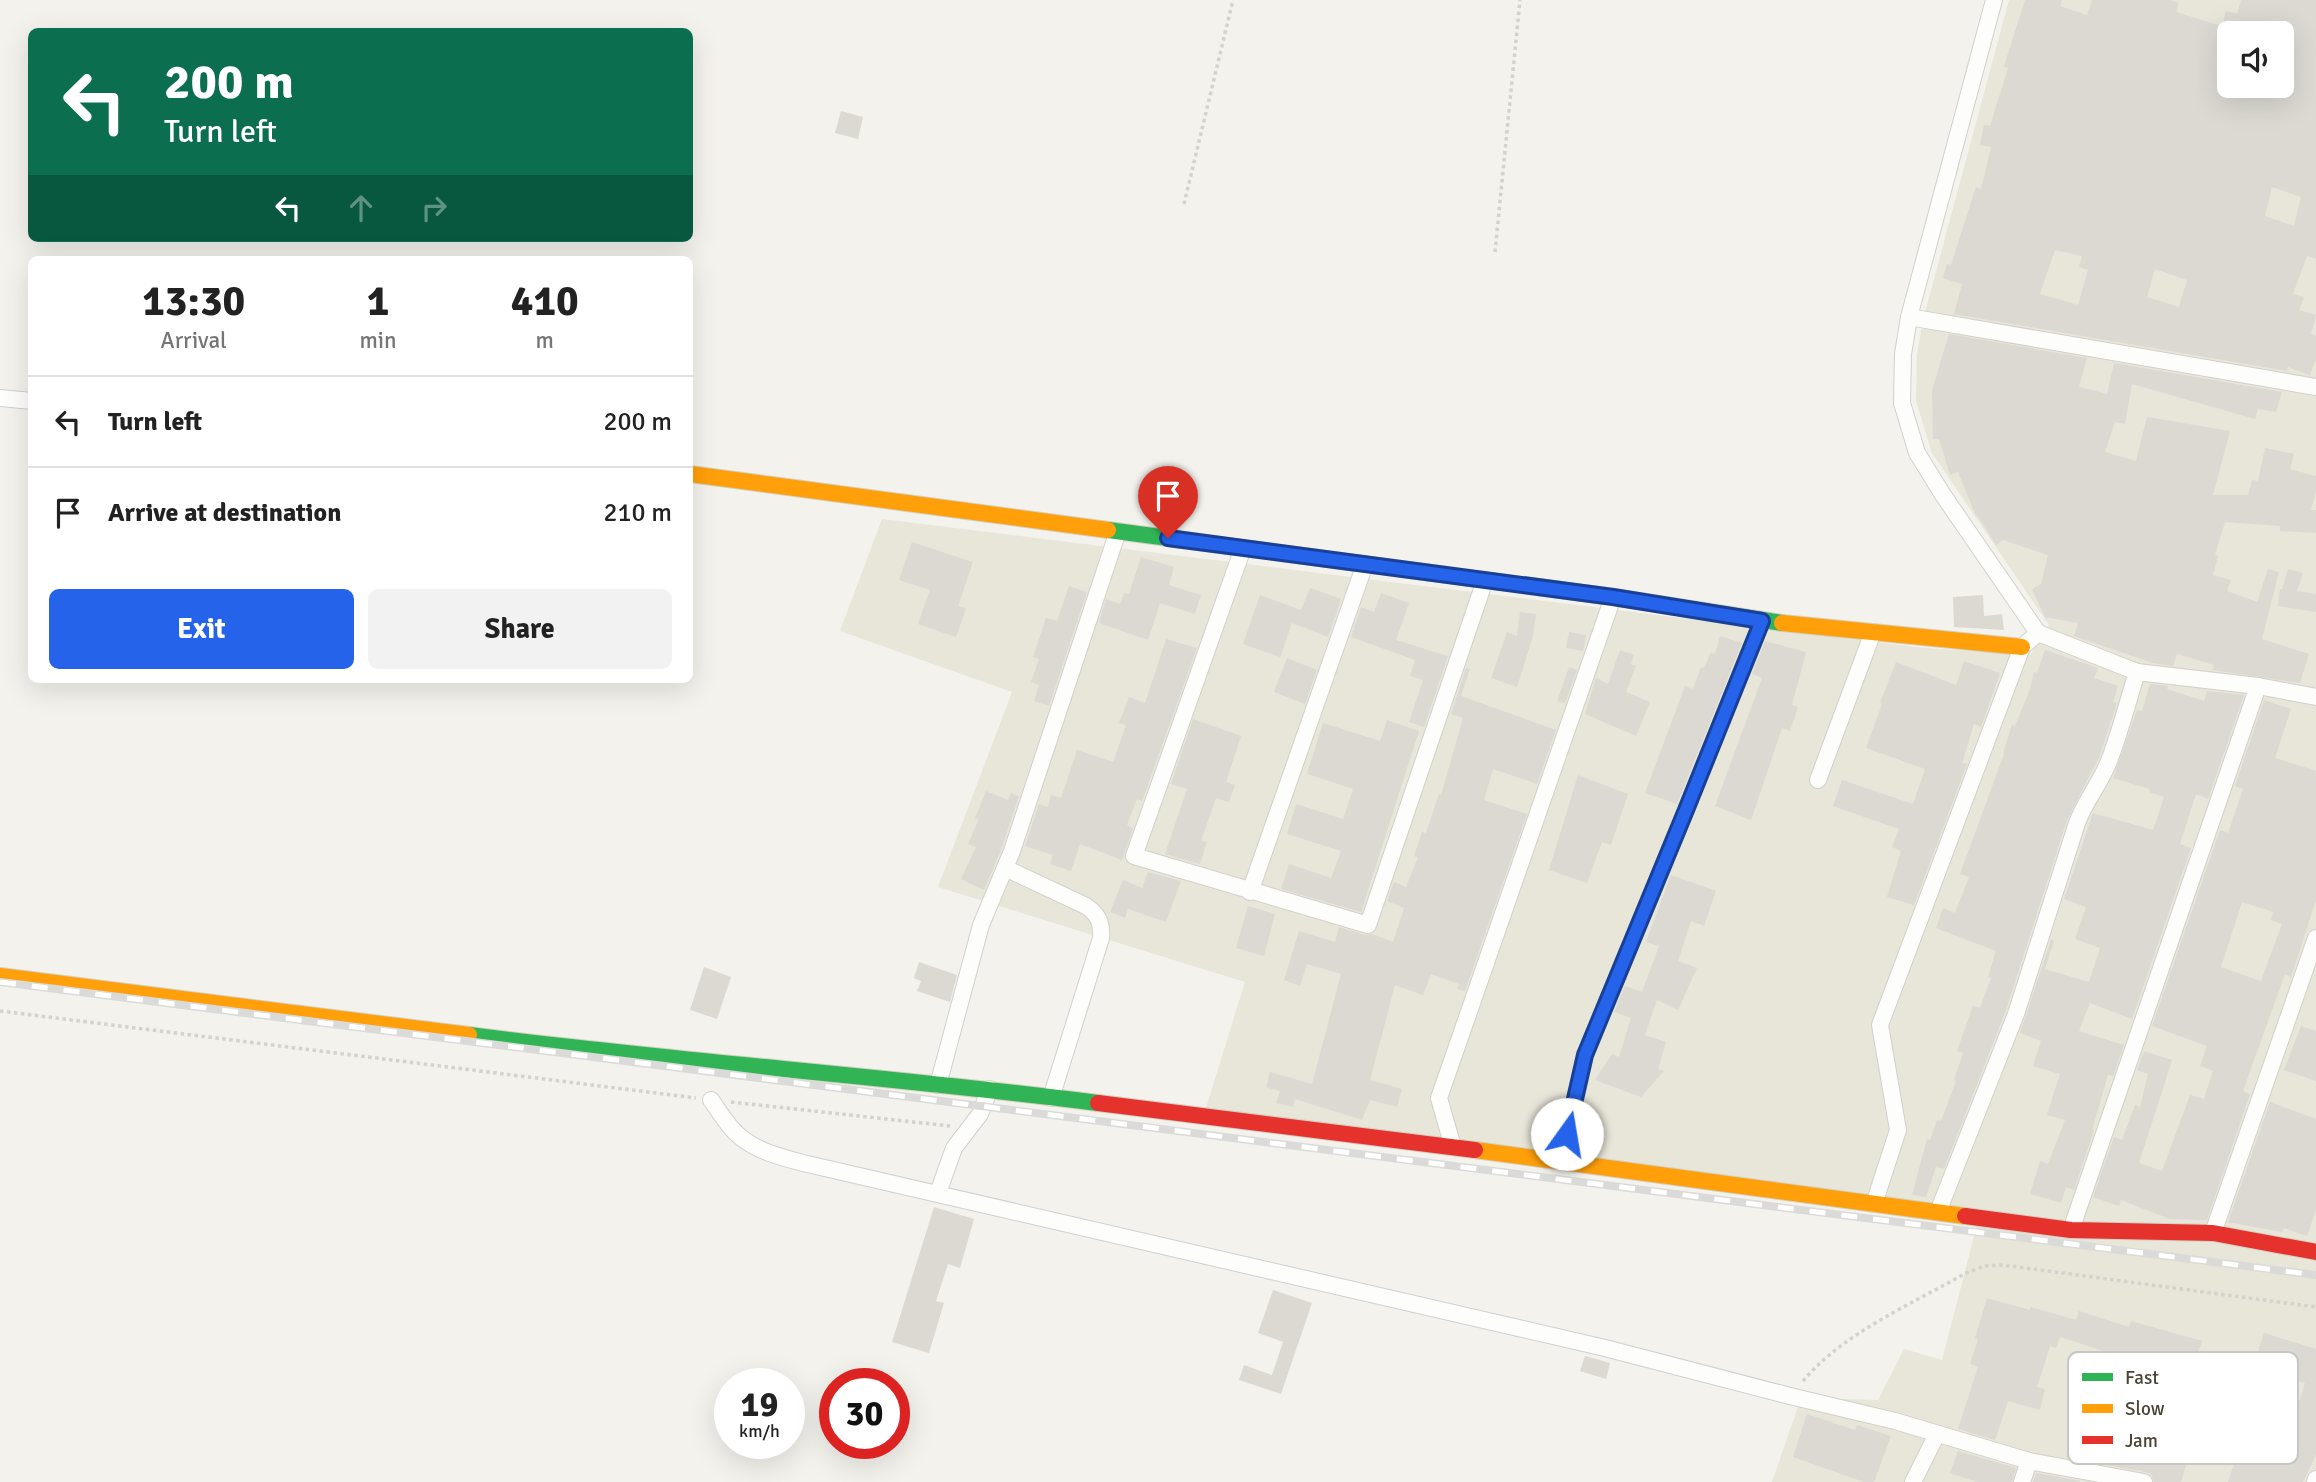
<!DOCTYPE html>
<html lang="en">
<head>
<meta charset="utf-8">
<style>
	:root { --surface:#fff; --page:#f2f2f2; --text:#222; --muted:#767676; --line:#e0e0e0; --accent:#2563eb }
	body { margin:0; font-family:Signika,sans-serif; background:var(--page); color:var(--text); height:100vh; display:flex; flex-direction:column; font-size:26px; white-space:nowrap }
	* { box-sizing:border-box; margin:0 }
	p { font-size:23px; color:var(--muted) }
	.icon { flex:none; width:38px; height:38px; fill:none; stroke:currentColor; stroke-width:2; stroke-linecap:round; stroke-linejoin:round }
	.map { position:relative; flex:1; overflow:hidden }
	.side { position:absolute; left:28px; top:256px; width:665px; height:427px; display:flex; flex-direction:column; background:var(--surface); border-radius:10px; box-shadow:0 7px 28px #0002 }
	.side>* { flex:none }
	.guide { position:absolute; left:28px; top:28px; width:665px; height:214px; border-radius:10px; box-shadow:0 7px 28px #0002; background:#0b6e4f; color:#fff; overflow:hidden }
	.fabs { position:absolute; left:2217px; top:21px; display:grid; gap:14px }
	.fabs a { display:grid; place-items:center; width:77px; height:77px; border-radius:10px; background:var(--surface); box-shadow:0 7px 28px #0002; font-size:35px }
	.speed { position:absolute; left:714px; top:1368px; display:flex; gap:14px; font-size:35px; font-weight:700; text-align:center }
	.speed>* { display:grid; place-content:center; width:91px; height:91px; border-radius:50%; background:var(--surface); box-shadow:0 7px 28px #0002; line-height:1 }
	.speed small { font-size:18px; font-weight:400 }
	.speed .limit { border:10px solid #d22; background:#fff; color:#111 }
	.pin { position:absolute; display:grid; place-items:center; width:60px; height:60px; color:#fff; margin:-72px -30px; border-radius:50% 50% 50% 0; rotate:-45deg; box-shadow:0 0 7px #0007 }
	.pin .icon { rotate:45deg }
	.me { position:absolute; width:77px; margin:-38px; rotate:13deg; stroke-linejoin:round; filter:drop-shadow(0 0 5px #0008) }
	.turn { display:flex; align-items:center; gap:24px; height:147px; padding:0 21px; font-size:32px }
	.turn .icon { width:91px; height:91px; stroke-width:2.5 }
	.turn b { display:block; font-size:49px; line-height:60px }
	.lanes { display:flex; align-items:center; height:66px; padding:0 21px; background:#0003; justify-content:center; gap:35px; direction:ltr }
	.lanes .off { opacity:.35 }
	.eta { display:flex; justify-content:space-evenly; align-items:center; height:119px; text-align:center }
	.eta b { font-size:42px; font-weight:700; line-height:49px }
	.action { display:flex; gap:14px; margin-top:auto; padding:14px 21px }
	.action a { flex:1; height:80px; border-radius:10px; background:var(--accent); color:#fff; font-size:28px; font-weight:700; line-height:80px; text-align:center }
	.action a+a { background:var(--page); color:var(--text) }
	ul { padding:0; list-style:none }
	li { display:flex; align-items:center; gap:21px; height:91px; padding:0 21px; border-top:2px solid var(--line) }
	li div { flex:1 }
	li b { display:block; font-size:26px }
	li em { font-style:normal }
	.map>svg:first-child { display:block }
	.residential { fill:#e8e5d9; fill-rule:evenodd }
	.building { fill:#dbd9d2; fill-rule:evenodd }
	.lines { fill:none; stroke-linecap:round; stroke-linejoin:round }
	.street-casing { stroke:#d1d0ca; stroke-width:18 }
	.fast-casing { stroke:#d3d0c3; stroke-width:18 }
	.slow-casing { stroke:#d3d0c3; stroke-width:18 }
	.jam-casing { stroke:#d3d0c3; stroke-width:18 }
	.path { stroke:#d3d2cb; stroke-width:3.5; stroke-dasharray:3.5 3.5; stroke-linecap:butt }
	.street { stroke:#fdfdfc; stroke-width:16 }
	.fast { stroke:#30b455; stroke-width:16 }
	.slow { stroke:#ff9f0a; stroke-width:16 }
	.jam { stroke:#e5322d; stroke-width:16 }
	.rail-casing { stroke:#dadad9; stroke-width:8 }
	.rail { stroke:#fff; stroke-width:5; stroke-dasharray:16; stroke-linecap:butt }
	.route-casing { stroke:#184099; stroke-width:18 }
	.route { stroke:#2563eb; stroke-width:12 }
	.key { fill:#fff; stroke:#c9c7c3; stroke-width:2 }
	.key-label { font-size:19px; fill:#4b4536 }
</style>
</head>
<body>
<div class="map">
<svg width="2316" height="1482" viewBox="0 0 2316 1482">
	<rect width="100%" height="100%" fill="#f3f2ec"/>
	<path class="residential" d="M 2009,0 L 2316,0 L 2316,1482 L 1772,1482 L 1801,1398 L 1878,1400 L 1904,1349 L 1942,1360 L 1977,1225 L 1206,1108 L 1245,982 L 938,887 L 1012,692 L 840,631 L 882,519 L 1924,648 L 2030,655 L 2049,625 L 1932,453 L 1916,401 L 1917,355 L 1923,320 ZM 2230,33 L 2282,33 L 2282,86 L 2230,86 Z"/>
	<g class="building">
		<path d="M 2025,0 L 2062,0 L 2060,6 L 2087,15 L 2092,0 L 2170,0 L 2179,3 L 2176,12 L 2222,26 L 2226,11 L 2237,14 L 2241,0 L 2316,0 L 2316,259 L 2307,256 L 2293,294 L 2304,297 L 2299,310 L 2316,315 L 2311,334 L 2316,336 L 2316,359 L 2310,375 L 2288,367 L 2287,371 L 1954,314 L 1962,284 L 1943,278 L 1947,264 L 1951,265 L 1976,187 L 1981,189 L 1991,147 L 1980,145 L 1984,125 L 1990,126 L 2008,68 L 2004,66 ZM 2230,29 L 2248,33 L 2282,33 L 2282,86 L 2230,86 ZM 2272,187 L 2301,197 L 2294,226 L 2265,216 ZM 2055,250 L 2082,256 L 2079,267 L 2088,270 L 2078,305 L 2040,294 ZM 2155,269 L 2187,280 L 2179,307 L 2147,297 Z"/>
		<polygon points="841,111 863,117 858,139 835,133"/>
		<polygon points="1949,334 2087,358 2079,387 2107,394 2114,363 2282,392 2276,412 2258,409 2255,419 2132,384 2125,424 2115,422 2105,452 2136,461 2147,417 2230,431 2213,495 2248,495 2252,480 2258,481 2265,448 2294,454 2290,469 2316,476 2316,491 2311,510 2316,510 2316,533 2280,531 2280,526 2225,522 2215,555 2218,556 2213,575 2231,580 2227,591 2257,602 2268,569 2279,572 2262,639 2309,654 2300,683 2213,670 2214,665 2177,654 2173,666 2153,663 2074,636 2078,623 2045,617 2032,589 2041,584 2048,555 2003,540 1996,545 1977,515 1976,516 1958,472 1950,475 1939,439 1933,439 1932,390"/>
		<polygon points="912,542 973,562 958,606 966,608 956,637 918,624 930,590 899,580"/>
		<polygon points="1141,557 1174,567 1169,585 1201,595 1195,614 1160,603 1148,640 1099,623 1106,599 1120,604 1124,593 1129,594"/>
		<polygon points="2288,569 2303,573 2297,591 2316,594 2316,612 2278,606 2280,589 2282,589"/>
		<polygon points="1069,586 1087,592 1049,706 1034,701 1039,685 1031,682 1039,659 1033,657 1046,618 1057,621"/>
		<polygon points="1310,588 1341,599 1328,637 1292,623 1280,657 1243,644 1260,595 1301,610"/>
		<polygon points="1381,593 1409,603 1396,640 1448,656 1424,727 1409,722 1423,680 1410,676 1415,660 1351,637 1361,607 1374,612"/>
		<polygon points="1983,595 1984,616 2002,614 2004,630 1954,627 1953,597"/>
		<polygon points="1520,612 1536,614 1533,636 1517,687 1491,678 1507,632 1517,636"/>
		<polygon points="1569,632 1586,635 1583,651 1566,648"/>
		<polygon points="1720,636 1742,643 1677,804 1645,793 1685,686 1693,689 1701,667 1704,668 1711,652 1715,654"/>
		<polygon points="1166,639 1197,648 1142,801 1137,799 1127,825 1133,828 1122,860 1080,844 1071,871 1050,864 1053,855 1025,846 1039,804 1048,807 1051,795 1061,798 1077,750 1113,762 1126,725 1119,723 1129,697 1145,703"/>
		<polygon points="1765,641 1806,652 1792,705 1798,707 1790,731 1782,728 1751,820 1715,806 1762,678 1752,674"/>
		<polygon points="1620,650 1634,655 1631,664 1636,666 1626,692 1650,702 1636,736 1585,714 1596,678 1608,684"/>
		<polygon points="2045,650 2098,668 2094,678 2118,686 2113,702 2117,703 2099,757 2067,820 2006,1010 1944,1169 1936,1167 1926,1197 1912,1195 1927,1139 1930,1140 1937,1120 1941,1121 1956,1081 1954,1080 1963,1053 1957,1051 1973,1006 1980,1008 1991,978 1988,977 1996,951 1936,928 1943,908 1955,913 1969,877 1960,874 2004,754 2003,753 2012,725 2015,726 2030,689 2034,672 2037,673"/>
		<polygon points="1287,658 1317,670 1305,704 1274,692"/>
		<polygon points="1964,661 2000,673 1981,727 1974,724 1962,763 1967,764 1914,905 1887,897 1901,851 1892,847 1899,829 1833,806 1842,780 1913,804 1925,769 1866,748 1882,704 1880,703 1896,662 1956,685"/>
		<polygon points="1569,667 1577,670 1565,703 1557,701"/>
		<polygon points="1466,668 1470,669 1461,696 1556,730 1537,784 1493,769 1484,800 1527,814 1465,991 1457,989 1459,984 1431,974 1423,995 1395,985 1370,1080 1402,1089 1397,1107 1370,1100 1362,1120 1295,1099 1293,1107 1276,1103 1280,1091 1266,1087 1270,1072 1312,1084 1341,974 1307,964 1300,986 1284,980 1299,931 1335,942 1339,927 1365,935 1372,934 1393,942 1404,908 1387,901 1394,882 1406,887 1418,857 1414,856 1422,832 1426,833 1439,794 1441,795 1463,718 1451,714"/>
		<polygon points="2150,684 2168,686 2167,689 2204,701 2207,691 2244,695 2208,799 2196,794 2180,844 2191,848 2132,1019 2090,1003 2079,1031 2124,1045 2113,1076 2108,1075 2092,1130 2094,1130 2074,1190 2066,1187 2061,1203 2030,1194 2040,1161 2048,1164 2065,1120 2047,1115 2060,1074 2033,1066 2041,1041 2020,1033 2051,940 2054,941 2045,969 2089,982 2100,948 2075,939 2086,907 2064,899 2093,813 2153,830 2164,797 2149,792 2150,789 2113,778 2137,710 2142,711"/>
		<path d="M 2264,700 L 2291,709 L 2275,758 L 2316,771 L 2316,900 L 2291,977 L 2285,974 L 2243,1091 L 2250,1094 L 2207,1220 L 2170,1219 L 2121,1200 L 2119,1206 L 2093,1197 L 2114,1137 L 2122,1140 L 2135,1105 L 2140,1107 L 2148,1074 L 2137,1070 L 2144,1051 L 2172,1060 L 2139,1163 L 2162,1171 L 2190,1095 L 2204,1099 L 2213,1071 L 2200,1066 L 2207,1046 L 2152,1026 L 2220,830 L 2228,833 L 2243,789 L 2235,786 ZM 2242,902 L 2273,912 L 2271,920 L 2282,924 L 2261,981 L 2221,967 Z"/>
		<polygon points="1193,719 1241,736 1226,782 1235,785 1229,802 1216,798 1201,841 1207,842 1200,864 1165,854 1187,789 1171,784"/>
		<polygon points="1387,720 1419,731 1361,912 1281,889 1289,864 1331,878 1341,851 1287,834 1296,804 1343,819 1353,789 1307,774 1323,723 1380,741"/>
		<polygon points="1578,775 1628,794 1611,845 1602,842 1587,883 1549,870"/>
		<polygon points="986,791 1008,800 1011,793 1019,796 1002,847 984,890 961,879 976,847 968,844 979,819 975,818"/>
		<polygon points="1148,872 1181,881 1166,922 1128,909 1125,918 1110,912 1123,880 1142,888"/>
		<polygon points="1671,875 1716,891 1704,926 1691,921 1678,961 1697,968 1678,1010 1657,1000 1645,1035 1666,1042 1658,1069 1664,1071 1641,1097 1595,1080 1612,1054 1619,1057 1631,1018 1614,1012 1625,986 1642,992 1659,946 1646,942"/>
		<polygon points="1248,906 1275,914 1264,956 1236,948"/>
		<polygon points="919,962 957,975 950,1002 917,991 921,981 914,978"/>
		<polygon points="704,967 731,977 717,1019 690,1010"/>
		<polygon points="2301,1026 2316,1031 2316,1081 2284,1070"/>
		<polygon points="2270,1102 2316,1119 2316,1210 2307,1236 2284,1228 2282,1232 2228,1222"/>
		<polygon points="934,1207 974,1219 960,1268 948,1264 936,1301 944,1303 929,1353 892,1342"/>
		<polygon points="1273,1290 1312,1303 1281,1394 1239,1380 1244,1365 1272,1375 1283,1342 1258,1333"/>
		<polygon points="1987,1298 2030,1310 2031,1307 2076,1320 2079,1311 2129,1327 2131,1321 2202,1341 2188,1384 2209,1390 2181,1482 2154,1482 2151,1474 2146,1472 2091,1462 2103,1419 2099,1418 2105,1396 2107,1397 2119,1356 2060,1337 2056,1348 2050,1346 2037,1387 2045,1389 2040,1410 2008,1401 1995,1440 1958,1429 1978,1367 1970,1364 1978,1339 1975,1338"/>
		<polygon points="2264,1333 2316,1349 2316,1455 2303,1482 2228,1482 2250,1414 2291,1427 2305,1383 2253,1367"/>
		<polygon points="1585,1356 1610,1363 1606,1379 1580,1371"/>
		<polygon points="1807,1414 1855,1430 1857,1425 1891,1436 1874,1482 1864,1482 1793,1457"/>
		<polygon points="1958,1451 2016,1468 2012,1482 1977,1482 1950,1473"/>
		<polygon points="2036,1473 2080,1481 2080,1482 2033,1482"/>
	</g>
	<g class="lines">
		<g class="street-casing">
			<g id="street">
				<polyline points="1994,0 1909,317 1903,354 1902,403 1917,453 1943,495 2038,633"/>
				<polyline points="1909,317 2316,387"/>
				<polyline points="0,398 32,401"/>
				<polyline points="1243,548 1134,856 1368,925 1485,580"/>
				<polyline points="1818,780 1873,632"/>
				<path d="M 1005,868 L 1086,906 C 1099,915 1102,923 1101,938 L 1051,1098"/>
				<polyline points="1250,892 1365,564"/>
				<polyline points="938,1085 981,925 1012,851 1118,531"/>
				<path d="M 711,1100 C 719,1111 727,1125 738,1135 C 756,1151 780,1157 803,1163 L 1605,1348 L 1790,1396 L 1895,1421 L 2029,1461 L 2144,1482"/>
				<polyline points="1453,1147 1439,1098 1613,597"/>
				<polyline points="1561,1161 1585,1055 1686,810 1762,621"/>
				<polyline points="938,1193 954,1148 980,1114 990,1089"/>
				<polyline points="1874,1204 1898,1130 1880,1025 2022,647 2038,633 2137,672 2258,686 2316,697"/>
				<path d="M 1938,1212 L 2016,1014 L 2077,823 C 2086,799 2100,784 2109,761 C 2120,732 2128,701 2137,672"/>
				<polyline points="2071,1230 2258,686"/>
				<polyline points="2213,1233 2316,938"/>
				<polyline points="1913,1482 1937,1434"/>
				<polyline points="2022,1482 2029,1461"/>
				<polyline points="2315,1482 2316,1479"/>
			</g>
		</g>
		<g class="fast-casing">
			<g id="fast">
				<polyline points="1108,530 1613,597 1782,623"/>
				<path d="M 469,1035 C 678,1062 889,1076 1098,1103"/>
			</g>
		</g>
		<g class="slow-casing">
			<g id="slow">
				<polyline points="690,474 1108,530"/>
				<polyline points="1782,623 2022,647"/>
				<polyline points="0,976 469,1035"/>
				<polyline points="1475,1150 1965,1216"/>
			</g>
		</g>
		<g class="jam-casing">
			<g id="jam">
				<polyline points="1098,1103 1475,1150"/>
				<polyline points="1965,1216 2071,1230 2213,1233 2316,1252"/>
			</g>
		</g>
		<g class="path">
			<polyline points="1184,204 1233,0"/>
			<polyline points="1495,252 1520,0"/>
			<polyline points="0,1011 696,1098"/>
			<polyline points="731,1102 950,1126"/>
			<path d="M 1803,1381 C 1843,1333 1912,1304 1966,1273 L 1985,1266 L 2003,1265 L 2316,1307"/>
		</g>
		<use href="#street" class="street"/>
		<use href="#fast" class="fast"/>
		<use href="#slow" class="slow"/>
		<use href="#jam" class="jam"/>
		<g class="rail-casing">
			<polyline id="rail" points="0,982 2316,1275"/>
		</g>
		<use href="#rail" class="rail"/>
	</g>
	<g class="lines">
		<g class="route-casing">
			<polyline id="route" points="1168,538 1613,597 1762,621 1686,810 1585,1055 1567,1134"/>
		</g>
		<use href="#route" class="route"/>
	</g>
	<rect x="2068" y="1352" width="230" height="112" rx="10" class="key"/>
	<rect x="2082" y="1373" width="31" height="8" fill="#30b455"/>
	<rect x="2082" y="1404" width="31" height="9" fill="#ff9f0a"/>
	<rect x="2082" y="1436" width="31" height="8" fill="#e5322d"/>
	<g class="key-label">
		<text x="2125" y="1384">Fast</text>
		<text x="2125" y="1415">Slow</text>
		<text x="2125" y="1447">Jam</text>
	</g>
</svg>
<div class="fabs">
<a><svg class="icon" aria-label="sound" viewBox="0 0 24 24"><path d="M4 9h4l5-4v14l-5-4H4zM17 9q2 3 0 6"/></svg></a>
</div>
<div class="speed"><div>19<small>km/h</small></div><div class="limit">30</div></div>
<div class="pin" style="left:1168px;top:538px;background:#d93025"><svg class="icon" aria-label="arrive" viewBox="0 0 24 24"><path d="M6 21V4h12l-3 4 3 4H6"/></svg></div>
<svg class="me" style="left:1567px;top:1134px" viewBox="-20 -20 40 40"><circle r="19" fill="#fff"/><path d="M0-13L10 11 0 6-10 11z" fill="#2563eb"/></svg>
<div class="guide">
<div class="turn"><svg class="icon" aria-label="left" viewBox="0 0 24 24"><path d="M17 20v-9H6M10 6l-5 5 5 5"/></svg><div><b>200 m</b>Turn left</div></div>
<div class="lanes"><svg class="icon" aria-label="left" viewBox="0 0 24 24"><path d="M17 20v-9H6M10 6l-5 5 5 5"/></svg><svg class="icon off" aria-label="ahead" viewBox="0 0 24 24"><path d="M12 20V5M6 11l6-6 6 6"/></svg><svg class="icon off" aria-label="right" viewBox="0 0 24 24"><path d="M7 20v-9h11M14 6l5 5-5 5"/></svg></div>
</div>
<section class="side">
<div class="eta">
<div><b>13:30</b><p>Arrival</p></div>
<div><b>1</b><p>min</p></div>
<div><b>410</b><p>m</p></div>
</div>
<ul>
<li><svg class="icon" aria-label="left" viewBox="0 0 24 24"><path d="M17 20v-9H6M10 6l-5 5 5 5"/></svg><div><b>Turn left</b></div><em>200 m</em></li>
<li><svg class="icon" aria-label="arrive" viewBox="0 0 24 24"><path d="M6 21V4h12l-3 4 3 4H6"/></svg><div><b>Arrive at destination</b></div><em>210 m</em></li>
</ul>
<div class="action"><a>Exit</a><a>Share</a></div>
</section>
</div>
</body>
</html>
